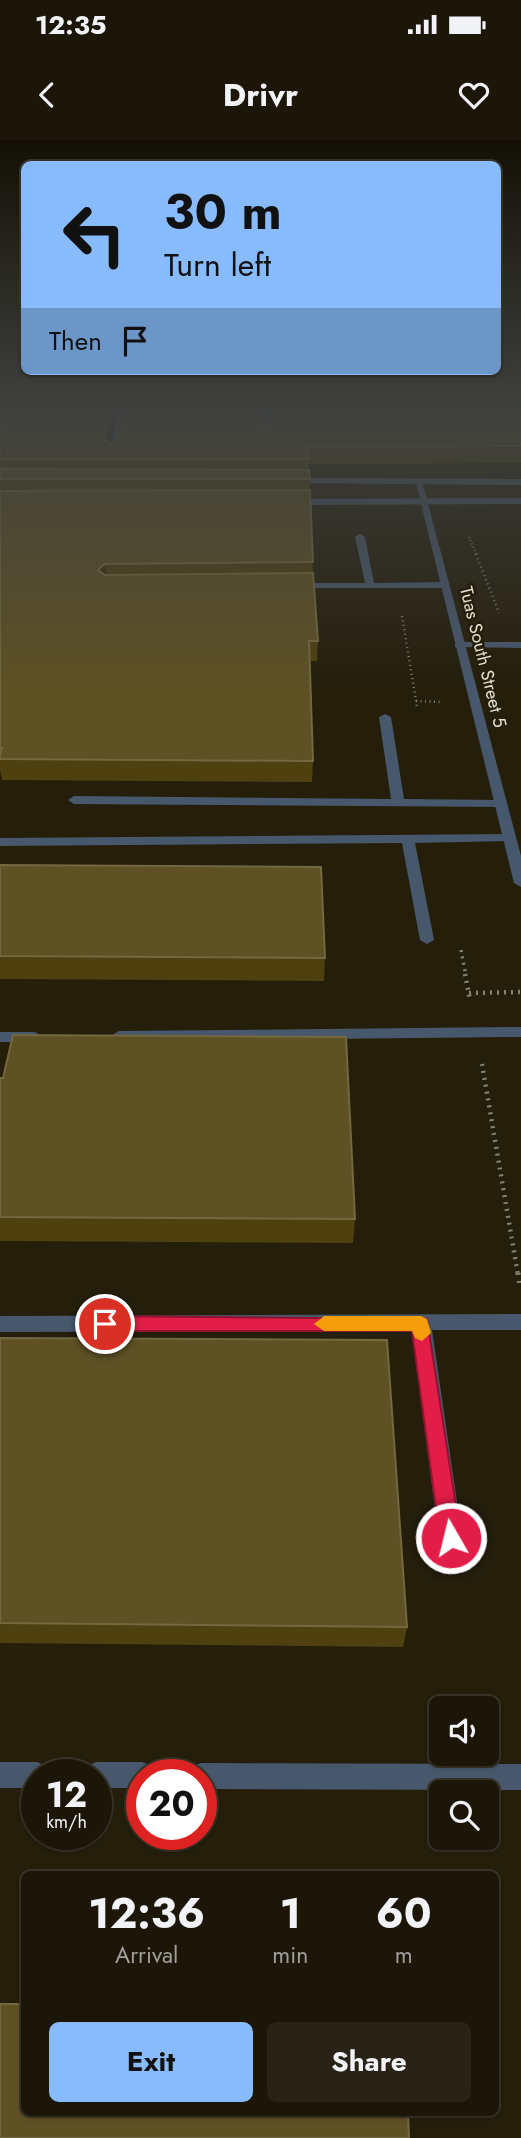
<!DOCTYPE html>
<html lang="en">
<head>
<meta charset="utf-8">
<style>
	:root { --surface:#1b1608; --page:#282316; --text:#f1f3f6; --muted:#a09f9c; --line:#393529; --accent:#87bbfb }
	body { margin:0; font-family:Jost,sans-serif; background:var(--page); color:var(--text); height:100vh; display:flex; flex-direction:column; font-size:26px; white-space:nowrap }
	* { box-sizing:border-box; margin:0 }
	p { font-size:23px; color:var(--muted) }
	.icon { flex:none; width:38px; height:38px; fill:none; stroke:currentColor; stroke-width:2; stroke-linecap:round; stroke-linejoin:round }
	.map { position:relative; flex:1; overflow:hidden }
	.drawer { position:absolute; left:21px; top:1731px; width:478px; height:245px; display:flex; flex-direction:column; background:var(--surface); border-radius:10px; box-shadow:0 2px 5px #0004,0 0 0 2px var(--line) }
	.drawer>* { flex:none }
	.banner { position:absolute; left:21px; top:21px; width:480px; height:214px; border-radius:10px; box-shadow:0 2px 5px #0004,0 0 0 2px var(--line); background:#87bbfb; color:#111; overflow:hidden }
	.controls { position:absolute; left:429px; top:1556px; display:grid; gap:14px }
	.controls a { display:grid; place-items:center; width:70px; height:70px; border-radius:10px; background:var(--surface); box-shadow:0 2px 5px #0004,0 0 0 2px var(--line); font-size:35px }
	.speed { position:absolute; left:21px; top:1619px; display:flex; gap:14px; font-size:35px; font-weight:700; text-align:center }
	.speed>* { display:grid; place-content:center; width:91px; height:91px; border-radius:50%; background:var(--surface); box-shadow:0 2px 5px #0004,0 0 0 2px var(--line); line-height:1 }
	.speed small { font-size:18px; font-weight:400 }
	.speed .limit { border:10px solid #d22; background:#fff; color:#111 }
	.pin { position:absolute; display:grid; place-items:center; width:60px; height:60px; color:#fff; margin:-30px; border:4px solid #fff; border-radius:50%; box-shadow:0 2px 7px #0007 }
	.me { position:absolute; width:77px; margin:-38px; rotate:352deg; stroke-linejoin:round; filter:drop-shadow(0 0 5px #0008) }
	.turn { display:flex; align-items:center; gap:24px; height:147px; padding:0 28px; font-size:32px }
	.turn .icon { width:91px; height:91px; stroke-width:2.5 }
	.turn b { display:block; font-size:49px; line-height:60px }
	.then { display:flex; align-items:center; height:66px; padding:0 28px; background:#0003; gap:14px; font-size:26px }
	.eta { display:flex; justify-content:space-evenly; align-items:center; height:119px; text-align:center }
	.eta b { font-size:42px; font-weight:700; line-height:49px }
	.action { display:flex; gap:14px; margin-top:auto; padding:14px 28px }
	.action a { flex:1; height:80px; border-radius:10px; background:var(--accent); color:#111; font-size:28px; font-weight:700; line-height:80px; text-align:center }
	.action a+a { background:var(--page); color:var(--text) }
	.status { display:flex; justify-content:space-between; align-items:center; height:49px; padding:0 35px; background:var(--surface); direction:ltr }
	.status svg { height:19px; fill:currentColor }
	header { display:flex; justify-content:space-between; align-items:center; height:91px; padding:0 28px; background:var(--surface); font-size:32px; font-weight:700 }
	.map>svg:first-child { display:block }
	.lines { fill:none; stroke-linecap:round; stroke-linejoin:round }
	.path-far4 { stroke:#868171; stroke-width:2; stroke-dasharray:1 2.5; stroke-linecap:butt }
	.path-far3 { stroke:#868171; stroke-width:2.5; stroke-dasharray:1 3.5; stroke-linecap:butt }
	.path-far2 { stroke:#868171; stroke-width:3.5; stroke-dasharray:2 4.5; stroke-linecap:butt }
	.path-far1 { stroke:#868171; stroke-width:4.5; stroke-dasharray:2 5; stroke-linecap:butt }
	.path { stroke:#868171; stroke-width:5; stroke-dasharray:2 6; stroke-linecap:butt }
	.service { fill:#48586c; fill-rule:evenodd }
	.minor { fill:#48586c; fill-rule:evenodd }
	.tertiary { fill:#48586c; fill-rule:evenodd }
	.wall { fill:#4e400f }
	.shaded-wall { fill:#372b04 }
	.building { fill:#5e5124; stroke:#73683f; stroke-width:2 }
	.route { fill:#e11d48; stroke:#92132f; stroke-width:2 }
	.slow { fill:#f59e0b }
	.labels { text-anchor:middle; stroke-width:5; stroke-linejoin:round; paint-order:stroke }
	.far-street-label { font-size:18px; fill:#e4e0d3; stroke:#241e0b }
</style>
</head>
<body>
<div class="status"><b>12:35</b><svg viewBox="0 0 49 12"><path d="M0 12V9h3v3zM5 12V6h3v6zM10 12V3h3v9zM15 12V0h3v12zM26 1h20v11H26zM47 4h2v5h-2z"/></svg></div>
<header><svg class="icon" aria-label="back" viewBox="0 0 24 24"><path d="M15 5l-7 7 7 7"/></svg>Drivr<svg class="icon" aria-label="heart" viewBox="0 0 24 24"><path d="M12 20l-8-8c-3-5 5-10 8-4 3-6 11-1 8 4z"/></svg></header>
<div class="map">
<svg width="521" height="1998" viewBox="0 0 521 1998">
	<rect width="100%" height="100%" fill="#241e0b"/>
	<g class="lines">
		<polyline class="path-far4" points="469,397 477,416"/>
		<g class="path-far3">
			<polyline points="476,414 499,473"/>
			<polyline points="402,476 417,567"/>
			<polyline points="416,561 440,562"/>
		</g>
		<polyline class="path-far2" points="461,810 466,836"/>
		<g class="path-far1">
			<polyline points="465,834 470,860"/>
			<polyline points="469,853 521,852"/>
			<polyline points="482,924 518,1135"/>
		</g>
		<polyline class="path" points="518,1133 520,1146"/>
		<g class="service">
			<polygon points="118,270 126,270 116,316 112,318 108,316 116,281 84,279 117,277"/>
			<polygon points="263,270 271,270 269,302 265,304 261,302"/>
			<polygon points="360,394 365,397 374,443 444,442 449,445 444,448 290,448 290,444 293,443 365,443 355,397"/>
			<polygon points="459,502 521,502 521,508 455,507 455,503"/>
			<polygon points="385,574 391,577 404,659 501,660 506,661 506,667 74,664 68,660 74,656 391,659 379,577"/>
			<polygon points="510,694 515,695 515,701 415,703 434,800 427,804 420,800 402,703 0,706 0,698"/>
			<polygon points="521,887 521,897 119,901 111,896 119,891"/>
			<polygon points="0,892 35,892 43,897 35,902 0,902"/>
			<polygon points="521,1174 521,1190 432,1190 466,1424 462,1432 454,1435 446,1432 442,1424 412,1191 0,1192 0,1176"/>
			<polygon points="0,1622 37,1622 46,1626 50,1634 37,1634 37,1648 0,1648"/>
			<polygon points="96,1622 142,1622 151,1626 155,1634 142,1634 142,1648 96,1648 96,1634 83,1634 87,1626"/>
			<polygon points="201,1623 521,1624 521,1650 201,1649 201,1634 188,1634 192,1627"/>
		</g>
		<polygon class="minor" points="415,339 422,341 521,716 521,747 514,743"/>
		<g class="tertiary">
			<polygon points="287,338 521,339 521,345 284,343"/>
			<polygon points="521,358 521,364 287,365 283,362 287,359"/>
		</g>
	</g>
	<g class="wall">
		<polygon points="0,270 116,270 115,274 112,274 113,284 108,303 110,304 117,300 124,270 261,270 260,271 260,287 264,290 521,270 521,323 309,324 313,433 318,501 317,521 310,521 313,621 312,642 2,640 0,630"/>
		<polygon points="0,725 325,818 324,841 0,839"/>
		<polygon points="0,938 355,1079 353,1103 0,1101"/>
		<polygon points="0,1198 407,1487 403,1507 0,1503"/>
	</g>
	<g class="shaded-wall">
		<polygon points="112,270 113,284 105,315 104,299"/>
		<polygon points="105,424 107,442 98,430"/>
	</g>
	<g class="building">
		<polygon points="0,270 111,270 104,299 110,304 117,300 124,270 260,270 258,286 264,290 272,286 273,270 521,270 521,306 308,307 309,319 0,319"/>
		<polygon points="0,329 309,330 310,339 0,339"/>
		<polygon points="310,350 313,422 105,424 98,430 105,435 313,433 318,501 309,501 313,621 0,619 0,614 2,608 0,608 0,351"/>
		<polygon points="0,725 321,727 325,818 0,816"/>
		<polygon points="13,895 346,897 355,1079 0,1077 0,938 3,938"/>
		<polygon points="0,1198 387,1200 407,1487 0,1483"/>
		<polygon points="0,1864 24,1864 24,1972 408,1972 409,1998 0,1998"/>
	</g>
	<linearGradient id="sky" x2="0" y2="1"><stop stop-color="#141006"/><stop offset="0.49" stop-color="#3f413f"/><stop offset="1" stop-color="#3f413f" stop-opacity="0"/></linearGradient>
	<rect width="521" height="549" fill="url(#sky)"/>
	<polygon class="route" points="105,1176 427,1179 461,1398 458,1404 451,1407 443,1404 440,1398 412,1191 105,1191 96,1184"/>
	<polygon class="slow" points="324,1176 421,1176 427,1179 431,1193 422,1201 415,1198 412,1191 324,1191 314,1184"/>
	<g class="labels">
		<g class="far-street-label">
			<text transform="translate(483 517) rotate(76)" y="6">Tuas South Street 5</text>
		</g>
	</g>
</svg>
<div class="controls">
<a><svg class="icon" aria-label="sound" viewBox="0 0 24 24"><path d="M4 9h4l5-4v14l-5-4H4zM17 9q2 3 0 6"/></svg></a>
<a><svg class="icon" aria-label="search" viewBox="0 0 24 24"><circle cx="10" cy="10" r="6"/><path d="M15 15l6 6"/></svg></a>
</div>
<div class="speed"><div>12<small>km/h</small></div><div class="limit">20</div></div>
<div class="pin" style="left:105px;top:1184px;background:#d93025"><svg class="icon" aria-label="arrive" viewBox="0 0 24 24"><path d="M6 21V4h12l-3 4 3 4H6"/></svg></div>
<svg class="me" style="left:451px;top:1398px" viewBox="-20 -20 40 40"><circle r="17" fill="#e11d48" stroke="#fff" stroke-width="3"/><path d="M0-11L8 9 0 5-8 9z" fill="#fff"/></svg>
<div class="banner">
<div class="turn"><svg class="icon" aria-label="left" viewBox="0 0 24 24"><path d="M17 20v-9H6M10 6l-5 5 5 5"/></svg><div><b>30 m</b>Turn left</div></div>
<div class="then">Then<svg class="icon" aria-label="arrive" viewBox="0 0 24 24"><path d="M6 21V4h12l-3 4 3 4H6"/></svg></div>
</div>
<section class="drawer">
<div class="eta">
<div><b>12:36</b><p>Arrival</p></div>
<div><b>1</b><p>min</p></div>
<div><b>60</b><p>m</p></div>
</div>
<div class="action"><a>Exit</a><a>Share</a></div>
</section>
</div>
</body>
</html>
